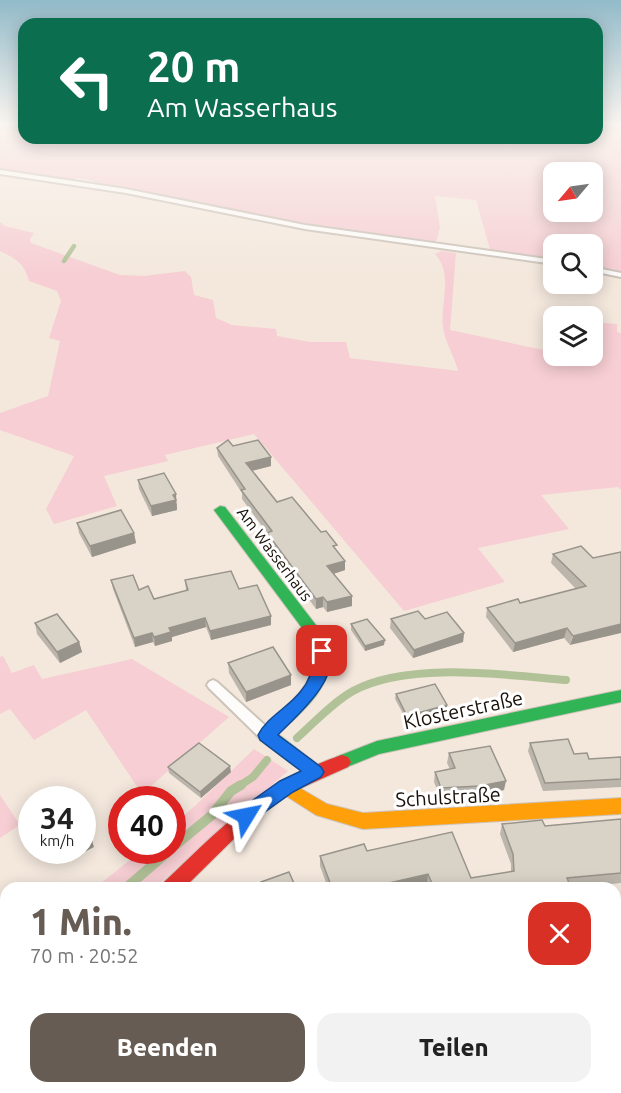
<!DOCTYPE html>
<html lang="de">
<head>
<meta charset="utf-8">
<style>
	:root { --surface:#fff; --page:#f2f2f2; --text:#222; --muted:#767676; --accent:#665c53 }
	body { margin:0; font-family:Ubuntu,sans-serif; background:var(--page); color:var(--text); height:100vh; display:flex; flex-direction:column; font-size:22px; white-space:nowrap }
	* { box-sizing:border-box; margin:0 }
	p { font-size:20px; color:var(--muted) }
	.icon { flex:none; width:33px; height:33px; fill:none; stroke:currentColor; stroke-width:2; stroke-linecap:round; stroke-linejoin:round }
	.map { position:relative; flex:1; overflow:hidden }
	.side { position:absolute; left:0px; top:882px; width:621px; height:212px; display:flex; flex-direction:column; background:var(--surface); border-radius:18px 18px 0 0; box-shadow:0 3px 15px #0003 }
	.side>* { flex:none }
	.banner { position:absolute; left:18px; top:18px; width:585px; height:126px; border-radius:18px; box-shadow:0 3px 15px #0003; background:#0b6e4f; color:#fff; overflow:hidden }
	.needle { width:39px; rotate:241deg }
	.fabs { position:absolute; left:543px; top:162px; display:grid; gap:12px }
	.fabs a { display:grid; place-items:center; width:60px; height:60px; border-radius:12px; background:var(--surface); box-shadow:0 3px 15px #0003; font-size:30px }
	.speed { position:absolute; left:18px; top:786px; display:flex; gap:12px; font-size:30px; font-weight:700; text-align:center }
	.speed>* { display:grid; place-content:center; width:78px; height:78px; border-radius:50%; background:var(--surface); box-shadow:0 3px 15px #0003; line-height:1 }
	.speed small { font-size:15px; font-weight:400 }
	.speed .limit { border:9px solid #d22; background:#fff; color:#111 }
	.pin { position:absolute; display:grid; place-items:center; width:51px; height:51px; color:#fff; margin:-26px; border-radius:12px; box-shadow:0 3px 9px #0006 }
	.me { position:absolute; width:66px; margin:-33px; rotate:55deg; stroke-linejoin:round; filter:drop-shadow(0 0 4px #0008) }
	.turn { display:flex; align-items:center; gap:21px; height:126px; padding:0 30px; font-size:27px }
	.turn .icon { width:78px; height:78px; stroke-width:2.5 }
	.turn b { display:block; font-size:42px; line-height:51px }
	.round { display:grid; place-items:center; flex:none; width:63px; height:63px; border-radius:18px; background:var(--page) }
	.summary { display:flex; align-items:center; justify-content:space-between; height:102px; padding:0 30px }
	h1 { font-size:36px; font-weight:800; line-height:45px; color:var(--accent) }
	.button { display:flex; gap:12px; margin-top:auto; padding:12px 30px }
	.button a { flex:1; height:69px; border-radius:18px; background:var(--accent); color:#fff; font-size:24px; font-weight:800; line-height:69px; text-align:center }
	.button a+a { background:var(--page); color:var(--text) }
	.map>svg:first-child { display:block }
	.green { fill:#f6ced3; fill-rule:evenodd }
	.lines { fill:none; stroke-linecap:round; stroke-linejoin:round }
	.stream-far2 { stroke:#b2c298; stroke-width:4.5 }
	.stream-far1 { stroke:#b2c298; stroke-width:8 }
	.stream { stroke:#b2c298; stroke-width:10 }
	.lane-casing { stroke:#ccc3b9; stroke-width:4 }
	.fast-casing { stroke:#ccc3b9; stroke-width:2 }
	.slow-casing { stroke:#ccc3b9; stroke-width:2 }
	.jam-casing { stroke:#ccc3b9; stroke-width:2 }
	.lane { fill:#fdfcfa; fill-rule:evenodd }
	.fast { fill:#30b455; fill-rule:evenodd }
	.slow { fill:#ff9f0a; fill-rule:evenodd }
	.jam { fill:#e5322d; fill-rule:evenodd }
	.wall { fill:#bbb5ab }
	.shaded-wall { fill:#98948b }
	.building { fill:#d9d3c7; stroke:#98948b; stroke-width:1.5 }
	.route { fill:#1a73e8; stroke:#114b97; stroke-width:1.5 }
	.labels { text-anchor:middle; stroke-width:6; stroke-linejoin:round; paint-order:stroke }
	.street-label { font-size:16px; fill:#191108; stroke:#fff }
	.near-street-label { font-size:20px; fill:#191108; stroke:#fff }
</style>
</head>
<body>
<div class="map">
<svg width="621" height="1093" viewBox="0 0 621 1093">
	<rect width="100%" height="100%" fill="#f4e8dd"/>
	<g class="green">
		<path d="M 0,124 L 24,124 L 24,138 L 597,138 L 597,124 L 621,124 L 621,273 L 593,267 L 592,244 L 554,244 L 553,257 L 491,253 L 476,200 L 435,196 L 440,228 L 435,245 L 307,226 L 95,184 L 93,181 L 78,178 L 67,183 L 0,173 ZM 554,172 L 592,172 L 592,212 L 554,212 Z"/>
		<path d="M 0,222 L 5,226 L 34,233 L 30,239 L 31,243 L 120,275 L 144,276 L 185,271 L 191,277 L 194,295 L 213,300 L 216,318 L 232,325 L 276,329 L 277,336 L 310,342 L 346,342 L 350,358 L 458,371 C 455,357 445,343 443,327 C 440,302 454,275 435,254 L 441,251 L 456,253 L 450,330 L 553,352 L 554,356 L 592,356 L 593,322 L 617,324 L 617,332 L 621,333 L 621,490 L 618,487 L 541,495 L 569,529 L 478,548 L 505,582 L 404,611 L 254,434 L 165,455 L 168,461 L 104,476 L 117,506 L 54,524 L 46,509 L 74,456 L 0,430 L 0,413 L 48,396 L 60,341 L 49,338 L 61,301 L 57,291 L 29,281 C 25,264 15,258 0,251 Z"/>
		<polygon points="3,656 12,673 34,665 42,679 132,659 229,717 142,794 86,710 34,740 10,709 0,714 0,657"/>
		<polygon points="254,749 288,771 154,888 95,888 141,851 172,850 173,825 197,804"/>
		<polygon points="0,795 20,825 0,838"/>
	</g>
	<g class="lines">
		<polyline class="stream-far2" points="64,261 74,246"/>
		<g class="stream-far1">
			<path d="M 297,738 C 315,722 332,703 353,691 C 408,661 506,675 566,680"/>
			<polyline points="239,786 253,777 267,760"/>
		</g>
		<g class="stream">
			<polyline points="172,848 212,815 231,791 241,785"/>
			<polyline points="126,888 170,850"/>
			<polyline points="0,1000 6,995"/>
		</g>
		<g class="lane-casing">
			<g id="lane">
				<polygon points="0,170 126,189 305,225 554,260 554,264 305,229 126,193 0,174"/>
				<polygon points="592,267 621,273 621,277 592,271"/>
				<polygon points="213,680 217,682 269,729 271,733 269,737 264,738 259,737 209,688 207,685 209,682"/>
			</g>
		</g>
		<g class="fast-casing">
			<g id="fast">
				<path d="M 220,506 L 225,507 L 319,629 C 323,636 328,643 330,650 C 335,686 301,713 278,734 L 321,767 L 324,772 L 321,777 L 315,779 L 309,777 L 260,740 L 258,735 C 262,727 270,721 277,715 C 301,694 326,668 308,636 L 214,510 Z"/>
				<polygon points="621,690 621,702 379,754 342,769 336,767 333,762 336,757 377,741"/>
			</g>
		</g>
		<g class="slow-casing">
			<g id="slow">
				<polygon points="286,780 327,804 363,813 621,798 621,814 363,829 316,815 280,792 277,787 280,782"/>
				<polygon points="6,1023 6,1046 0,1048 0,1025"/>
			</g>
		</g>
		<g class="jam-casing">
			<path id="jam" d="M 342,755 L 348,757 L 351,762 L 348,767 L 292,792 L 252,821 L 184,888 L 161,888 L 164,882 C 222,827 264,781 342,755 Z"/>
		</g>
		<use href="#lane" class="lane"/>
		<use href="#fast" class="fast"/>
		<use href="#slow" class="slow"/>
		<use href="#jam" class="jam"/>
	</g>
	<g class="wall">
		<polygon points="233,446 271,457 271,466 252,471 277,502 337,551 345,561 345,570 333,574 352,596 352,606 327,612 323,607 316,609 267,542 267,533 242,499 242,493 218,456 217,448"/>
		<polygon points="138,480 177,504 177,510 152,516 139,489"/>
		<polygon points="77,523 134,533 136,543 92,557 79,533"/>
		<polygon points="553,554 593,558 570,645 564,638 513,652 486,617 487,608 520,603 576,589 551,563"/>
		<polygon points="111,580 139,590 154,599 186,591 185,580 239,589 271,625 211,640 206,627 172,637 172,641 155,646 153,642 135,647 113,589"/>
		<polygon points="391,619 425,619 464,633 463,642 413,658 390,628"/>
		<polygon points="35,623 79,642 82,652 60,663 37,634"/>
		<polygon points="351,624 384,645 365,651 351,630"/>
		<polygon points="228,663 291,675 291,685 246,702 229,673"/>
		<polygon points="396,694 447,711 407,721 395,699"/>
		<polygon points="530,743 574,754 589,759 621,757 621,787 543,791 528,751"/>
		<polygon points="449,753 504,790 478,795 440,797 434,782 435,772 450,769 447,763"/>
		<polygon points="168,767 231,772 201,798 169,773"/>
		<polygon points="621,819 621,883 571,888 428,888 427,884 411,888 328,888 320,866 320,856 367,851 471,878 511,872 511,864 500,834 502,824 545,826"/>
		<polygon points="621,926 621,964 615,965 615,927"/>
	</g>
	<g class="shaded-wall">
		<polygon points="271,457 271,466 247,472 246,463"/>
		<polygon points="176,494 177,510 152,516 151,506"/>
		<polygon points="134,533 136,543 92,557 90,546"/>
		<polygon points="345,561 345,570 327,576 327,566"/>
		<polygon points="352,596 352,606 327,612 327,602"/>
		<polygon points="323,597 323,607 316,609 316,599"/>
		<polygon points="271,616 271,625 211,640 210,631"/>
		<polygon points="205,618 206,627 172,637 172,641 155,646 154,637 169,628"/>
		<polygon points="621,624 621,633 570,645 573,636"/>
		<polygon points="567,628 564,638 513,652 515,643"/>
		<polygon points="152,633 153,642 135,647 134,638"/>
		<polygon points="464,633 463,642 413,658 414,650"/>
		<polygon points="385,640 384,645 365,651 365,646"/>
		<polygon points="79,642 82,652 60,663 57,652"/>
		<polygon points="291,675 291,685 246,702 246,692"/>
		<polygon points="447,705 447,711 407,721 407,716"/>
		<polygon points="230,766 231,772 201,798 200,792"/>
		<polygon points="506,781 504,790 478,795 480,786"/>
		<polygon points="92,841 94,847 77,856 75,850 82,850 82,846"/>
		<polygon points="428,874 427,884 411,888 380,888 380,885"/>
		<polygon points="113,1088 137,1088 124,1093 100,1093"/>
	</g>
	<g class="building">
		<polygon points="228,440 233,446 258,440 271,457 246,463 277,502 292,497 321,532 326,531 337,545 333,546 345,561 327,566 352,596 327,602 323,597 316,599 267,533 272,531 241,490 245,489 217,448"/>
		<polygon points="164,473 176,494 173,495 176,500 151,506 138,480"/>
		<polygon points="121,510 134,533 90,546 77,523"/>
		<polygon points="581,546 593,558 621,552 621,624 573,636 567,628 515,643 487,608 518,599 520,603 586,586 553,554"/>
		<polygon points="231,571 239,589 257,585 271,616 210,631 205,618 169,628 171,632 154,637 152,633 134,638 111,580 133,575 139,590 148,586 154,599 188,590 185,580"/>
		<polygon points="418,611 425,619 447,612 464,633 414,650 391,619"/>
		<polygon points="57,614 79,642 57,652 35,623"/>
		<polygon points="367,619 385,640 365,646 351,624"/>
		<polygon points="273,647 291,675 246,692 228,663"/>
		<polygon points="435,684 447,705 407,716 396,694"/>
		<polygon points="568,739 574,754 587,753 589,759 621,757 621,779 545,783 530,743"/>
		<polygon points="199,743 230,766 200,792 168,767"/>
		<polygon points="490,746 506,781 480,786 441,788 435,772 455,768 449,753"/>
		<polygon points="621,819 621,873 567,878 571,888 434,888 428,874 380,885 381,888 332,888 320,856 364,844 367,851 452,832 471,878 514,871 513,854 502,824 542,820 545,826"/>
		<polygon points="82,824 92,841 82,846"/>
		<polygon points="289,872 296,888 263,888 261,882"/>
		<polygon points="621,926 621,955 615,956 615,927"/>
		<polygon points="59,1088 113,1088 100,1093 60,1093"/>
		<polygon points="25,1090 26,1093 17,1093"/>
	</g>
	<linearGradient id="sky" x2="0" y2="1"><stop stop-color="#92bac8"/><stop offset="0.45" stop-color="#faf5f0"/><stop offset="1" stop-color="#faf5f0" stop-opacity="0"/></linearGradient>
	<rect width="621" height="277" fill="url(#sky)"/>
	<path class="route" d="M 322,645 L 328,647 C 343,677 296,716 278,735 L 321,767 L 324,772 L 321,777 L 293,792 L 252,821 L 246,823 L 239,821 L 236,816 L 239,810 L 280,781 L 301,771 L 260,740 L 258,735 C 267,717 289,707 301,691 C 316,673 309,661 317,647 Z"/>
	<g class="labels">
		<g class="street-label">
			<text transform="translate(275 554) rotate(53)" y="6">Am Wasserhaus</text>
		</g>
		<g class="near-street-label">
			<text transform="translate(463 710) rotate(-12)" y="7">Klosterstraße</text>
			<text transform="translate(448 797) rotate(-3)" y="7">Schulstraße</text>
		</g>
	</g>
</svg>
<div class="fabs">
<a><svg class="needle" viewBox="-14 -14 28 28"><path d="M0-13l5 13h-10z" fill="#e53935"/><path d="M0 13l5-13h-10z" fill="#767676"/></svg></a>
<a><svg class="icon" aria-label="search" viewBox="0 0 24 24"><circle cx="10" cy="10" r="6"/><path d="M15 15l6 6"/></svg></a>
<a><svg class="icon" aria-label="layers" viewBox="0 0 24 24"><path d="M12 4l9 5-9 5-9-5zM3 14l9 5 9-5"/></svg></a>
</div>
<div class="speed"><div>34<small>km/h</small></div><div class="limit">40</div></div>
<div class="pin" style="left:322px;top:651px;background:#d93025"><svg class="icon" aria-label="arrive" viewBox="0 0 24 24"><path d="M6 21V4h12l-3 4 3 4H6"/></svg></div>
<svg class="me" style="left:246px;top:816px" viewBox="-20 -20 40 40"><path d="M0-17L14 15 0 8-14 15z" fill="#1a73e8" stroke="#fff" stroke-width="4"/></svg>
<div class="banner">
<div class="turn"><svg class="icon" aria-label="left" viewBox="0 0 24 24"><path d="M17 20v-9H6M10 6l-5 5 5 5"/></svg><div><b>20 m</b>Am Wasserhaus</div></div>
</div>
<section class="side">
<div class="summary"><div><h1>1 Min.</h1><p>70 m · 20:52</p></div><a class="round" style="background:#d93025;color:#fff"><svg class="icon" aria-label="close" viewBox="0 0 24 24"><path d="M6 6l12 12M18 6L6 18"/></svg></a></div>
<div class="button"><a>Beenden</a><a>Teilen</a></div>
</section>
</div>
</body>
</html>
